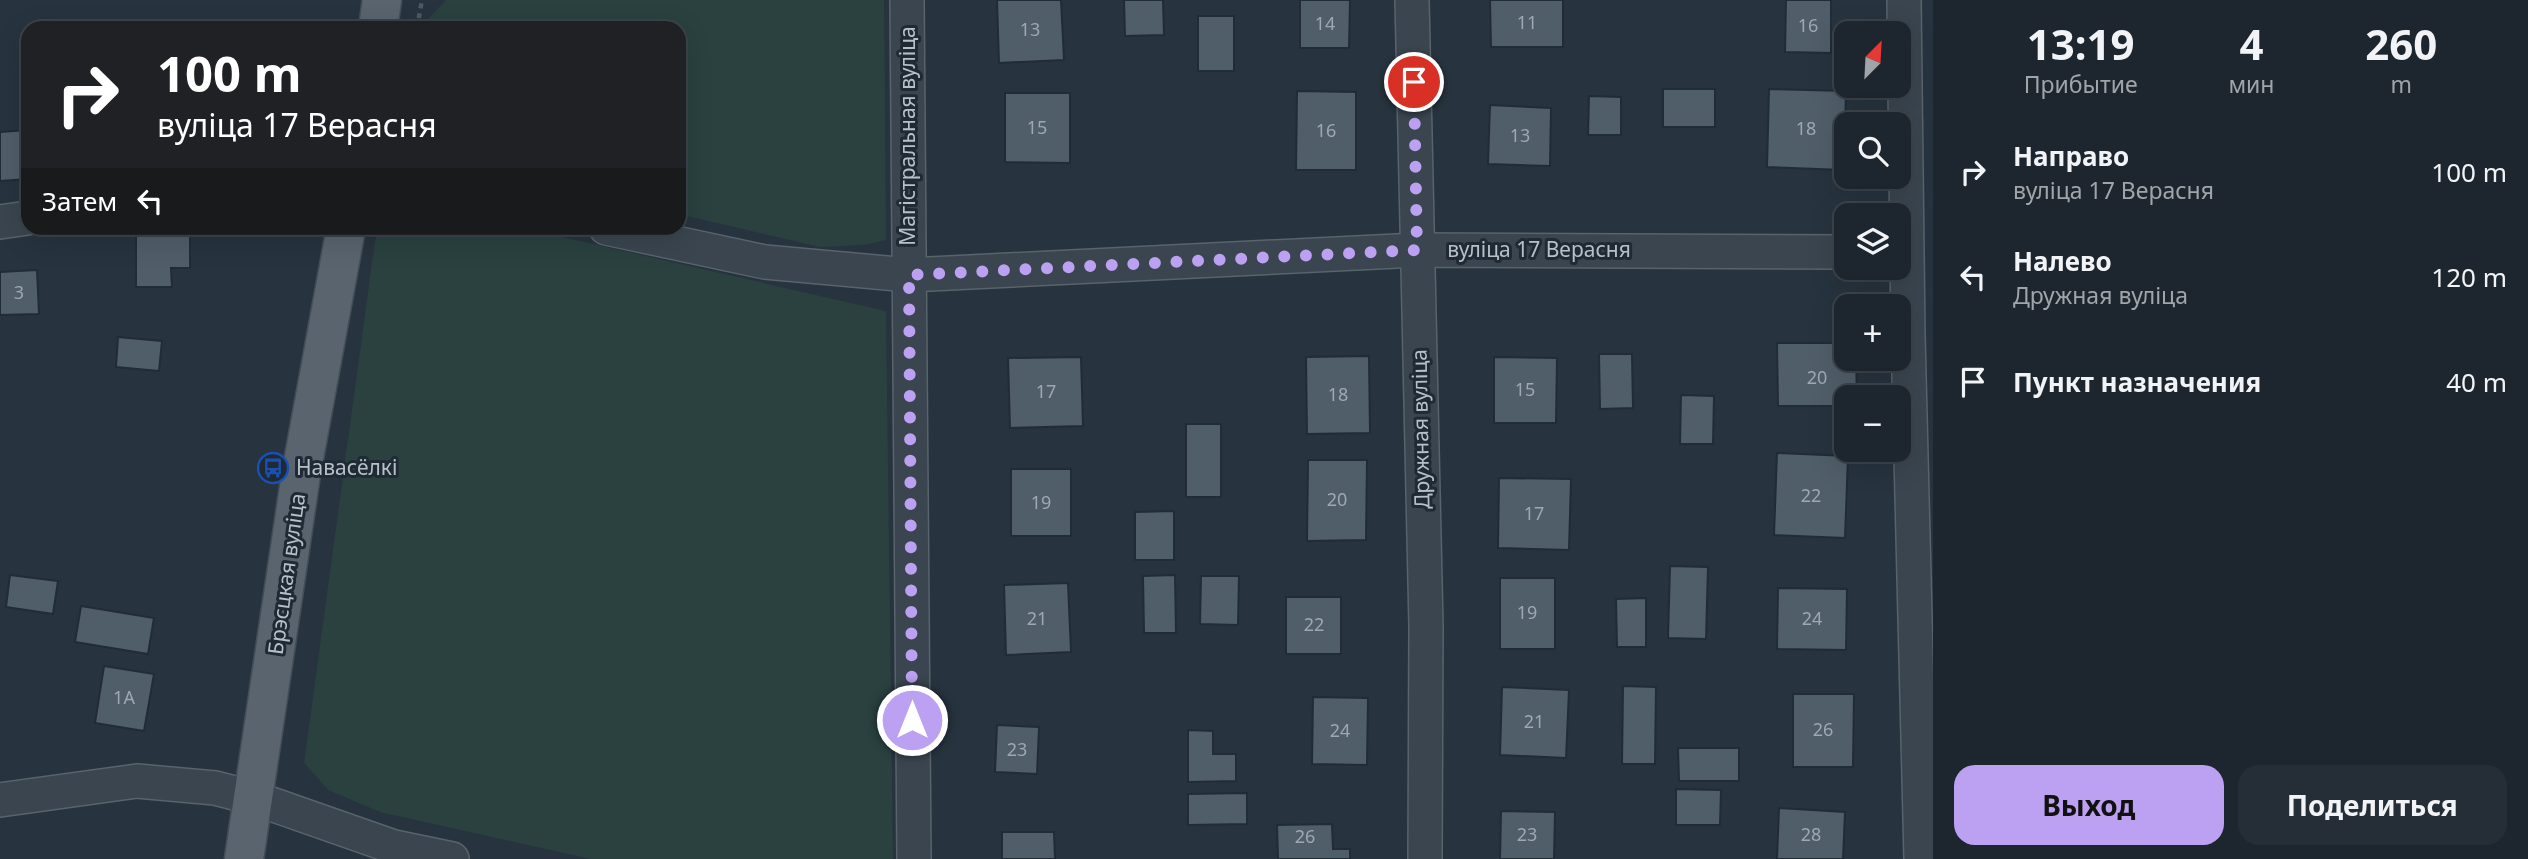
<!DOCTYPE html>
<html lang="ru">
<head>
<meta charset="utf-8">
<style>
	:root { --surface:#1d262e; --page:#252e36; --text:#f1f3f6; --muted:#a0a5aa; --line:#3b434a; --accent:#bca0f2 }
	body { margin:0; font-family:"Noto Sans",sans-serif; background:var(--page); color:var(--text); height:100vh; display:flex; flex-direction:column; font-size:26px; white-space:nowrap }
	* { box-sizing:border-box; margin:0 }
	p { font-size:23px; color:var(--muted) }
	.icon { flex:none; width:38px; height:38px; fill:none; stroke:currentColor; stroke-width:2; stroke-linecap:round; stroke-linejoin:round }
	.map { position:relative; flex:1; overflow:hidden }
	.details { display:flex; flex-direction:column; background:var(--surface); width:595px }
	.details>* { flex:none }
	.guide { position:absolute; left:21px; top:21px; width:665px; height:214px; border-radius:21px; box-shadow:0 7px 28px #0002,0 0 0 2px var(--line); background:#202124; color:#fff; overflow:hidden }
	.needle { width:46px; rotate:24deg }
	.buttons { position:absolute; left:1834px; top:21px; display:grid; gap:14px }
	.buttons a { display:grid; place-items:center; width:77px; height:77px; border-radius:14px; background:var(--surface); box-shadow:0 7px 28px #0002,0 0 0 2px var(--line); font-size:35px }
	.pin { position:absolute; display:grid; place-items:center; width:60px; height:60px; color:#fff; margin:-30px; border:4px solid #fff; border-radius:50%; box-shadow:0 2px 7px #0007 }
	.me { position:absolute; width:77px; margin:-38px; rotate:0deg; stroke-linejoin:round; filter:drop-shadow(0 0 5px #0008) }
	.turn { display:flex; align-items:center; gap:24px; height:147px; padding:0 21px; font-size:32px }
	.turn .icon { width:91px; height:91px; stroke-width:2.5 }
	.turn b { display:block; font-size:49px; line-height:60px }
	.then { display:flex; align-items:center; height:66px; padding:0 21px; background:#0003; gap:14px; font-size:26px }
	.eta { display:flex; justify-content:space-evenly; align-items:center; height:119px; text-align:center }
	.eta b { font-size:42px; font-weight:700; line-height:49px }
	.cta { display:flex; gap:14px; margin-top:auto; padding:14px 21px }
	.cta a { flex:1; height:80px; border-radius:21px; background:var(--accent); color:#111; font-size:28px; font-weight:700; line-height:80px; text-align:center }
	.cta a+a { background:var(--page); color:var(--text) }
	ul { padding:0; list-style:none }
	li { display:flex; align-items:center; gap:21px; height:105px; padding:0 21px }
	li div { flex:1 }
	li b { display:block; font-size:26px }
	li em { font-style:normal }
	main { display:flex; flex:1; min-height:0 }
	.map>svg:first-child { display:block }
	.green { fill:#2a4140 }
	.building { fill:#505e69; stroke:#212c36; stroke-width:2 }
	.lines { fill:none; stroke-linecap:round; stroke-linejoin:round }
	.minor-casing { stroke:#58636c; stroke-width:36 }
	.major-casing { stroke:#444e58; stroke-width:41 }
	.path { stroke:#495d5e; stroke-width:4.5; stroke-dasharray:5 5; stroke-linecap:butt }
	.minor { stroke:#3a454f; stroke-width:33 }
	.major { stroke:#59646e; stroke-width:38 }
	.route { stroke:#bca0f2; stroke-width:12; stroke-dasharray:0 21.6 }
	.labels { text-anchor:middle; stroke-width:6; stroke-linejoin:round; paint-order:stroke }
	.number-label { font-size:18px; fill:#9da8b1 }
	.street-label { font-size:21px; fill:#b7c0c9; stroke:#1f2a34 }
	.poi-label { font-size:21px; fill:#b7c0c9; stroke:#1f2a34; text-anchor:start }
</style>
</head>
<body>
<main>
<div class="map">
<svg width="1933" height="859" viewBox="0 0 1933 859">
	<rect width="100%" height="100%" fill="#27333e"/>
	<g class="green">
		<polygon points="446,0 884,0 886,240 863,245 820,247 679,214 679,28 426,28 428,19"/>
		<polygon points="379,228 523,228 886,311 893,859 591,859 380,812 328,790 304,763 375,241"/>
	</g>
	<g class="building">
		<polygon points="997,0 1061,0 1064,60 999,63"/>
		<polygon points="1124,0 1163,0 1164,35 1125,36"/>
		<polygon points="1300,0 1350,0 1349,48 1300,48"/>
		<polygon points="1490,0 1563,0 1563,47 1491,47"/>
		<polygon points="1786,0 1831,0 1831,53 1785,52"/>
		<rect x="1198" y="16" width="36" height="55"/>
		<rect x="1663" y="89" width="52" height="38"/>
		<polygon points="1769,89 1846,91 1844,170 1767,167"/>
		<polygon points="1297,91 1356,92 1356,170 1296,170"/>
		<polygon points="1005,93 1070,93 1070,163 1005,162"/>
		<polygon points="1589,96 1621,97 1621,135 1588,135"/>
		<polygon points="1490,105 1551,108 1550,166 1488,164"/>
		<polygon points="28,130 28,179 0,181 0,132"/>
		<polygon points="190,235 190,268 171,268 172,287 136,287 136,236"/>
		<polygon points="37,270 39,314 0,315 0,272"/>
		<polygon points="118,337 162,341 159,371 116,367"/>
		<polygon points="1777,343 1846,343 1846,359 1856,359 1857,397 1846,397 1846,406 1778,406"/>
		<polygon points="1599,354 1632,354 1633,408 1600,409"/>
		<polygon points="1369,356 1370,433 1307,434 1306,357"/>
		<polygon points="1081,357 1083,426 1010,428 1008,358"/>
		<polygon points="1494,357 1557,358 1556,423 1494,423"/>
		<polygon points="1681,395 1714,396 1713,444 1680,444"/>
		<rect x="1186" y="424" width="35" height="73"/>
		<polygon points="1777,453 1848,456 1845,538 1774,535"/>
		<polygon points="1308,460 1367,460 1366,540 1307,541"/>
		<rect x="1011" y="469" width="60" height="67"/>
		<polygon points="1499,478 1571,479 1569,550 1498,548"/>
		<polygon points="1174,511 1174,560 1135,560 1135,512"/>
		<polygon points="1670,566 1708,567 1706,639 1668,638"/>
		<polygon points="10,575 58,581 53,614 6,607"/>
		<polygon points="1175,575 1176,633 1144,633 1143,576"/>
		<polygon points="1201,576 1239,576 1238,625 1200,624"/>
		<rect x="1500" y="578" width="55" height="71"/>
		<polygon points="1068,583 1071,652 1006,655 1004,585"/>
		<polygon points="1778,588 1847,589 1846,650 1777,649"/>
		<rect x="1286" y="597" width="55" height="57"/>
		<polygon points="1646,598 1646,647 1617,647 1616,599"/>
		<polygon points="81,606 154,618 148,654 75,642"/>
		<polygon points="104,666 154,674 144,731 95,723"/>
		<polygon points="1623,686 1656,687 1655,764 1622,764"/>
		<polygon points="1502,687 1569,690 1566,758 1500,755"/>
		<polygon points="1793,694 1854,694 1853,767 1793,767"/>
		<polygon points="1313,697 1368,698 1367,765 1312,764"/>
		<polygon points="997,725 1039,727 1037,774 995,772"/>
		<polygon points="1188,730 1213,731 1213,754 1236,754 1236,781 1188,782"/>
		<polygon points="1678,748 1739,748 1739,781 1679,781"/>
		<polygon points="1676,789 1721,790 1720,825 1676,825"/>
		<polygon points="1247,793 1247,824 1188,825 1188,794"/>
		<polygon points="1779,808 1845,812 1843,859 1777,859"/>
		<polygon points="1501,811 1555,812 1554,859 1500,859"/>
		<polygon points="1332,824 1333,849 1350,849 1350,859 1278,859 1277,825"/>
		<polygon points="1002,832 1054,832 1055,859 1002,859"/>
	</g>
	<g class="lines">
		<g class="minor-casing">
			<g id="minor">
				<polyline points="907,0 914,859"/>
				<polyline points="1412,0 1426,626 1425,859"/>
				<polyline points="1904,0 1908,335 1921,859"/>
				<polyline points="0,222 28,218"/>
				<polyline points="606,228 765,262 909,275 1417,250 1846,252"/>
				<polyline points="0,800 137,781 215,788 254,798 394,847 452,859"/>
			</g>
		</g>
		<g class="major-casing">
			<g id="major">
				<polyline points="378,28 382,0"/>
				<polyline points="244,859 301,474 346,228"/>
			</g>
		</g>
		<polyline class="path" points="417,28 422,0"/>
		<use href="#minor" class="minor"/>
		<use href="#major" class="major"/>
	</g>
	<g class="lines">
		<polyline class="route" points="912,720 909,275 1417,250 1414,82"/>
	</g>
	<defs>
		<g id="bus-ring" transform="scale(1.575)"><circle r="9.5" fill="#1f2a34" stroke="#1a4fb4" stroke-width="1.5"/><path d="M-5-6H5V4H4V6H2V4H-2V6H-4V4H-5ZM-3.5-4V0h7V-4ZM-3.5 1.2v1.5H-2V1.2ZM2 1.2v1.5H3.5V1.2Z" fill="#1a4fb4"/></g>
	</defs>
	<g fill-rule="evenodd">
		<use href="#bus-ring" x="273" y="468"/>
	</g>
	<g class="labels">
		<g class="number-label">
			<text x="1527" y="29">11</text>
			<text x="1325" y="30">14</text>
			<text x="1808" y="32">16</text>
			<text x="1030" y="36">13</text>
			<text x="1037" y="134">15</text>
			<text x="1806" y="135">18</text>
			<text x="1326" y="137">16</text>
			<text x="1520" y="142">13</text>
			<text x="19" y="299">3</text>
			<text x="1817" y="384">20</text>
			<text x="1525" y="396">15</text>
			<text x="1046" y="398">17</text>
			<text x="1338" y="401">18</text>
			<text x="1811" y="502">22</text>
			<text x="1337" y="506">20</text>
			<text x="1041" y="509">19</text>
			<text x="1534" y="520">17</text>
			<text x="1527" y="619">19</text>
			<text x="1037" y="625">21</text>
			<text x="1812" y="625">24</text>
			<text x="1314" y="631">22</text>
			<text x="124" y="704">1А</text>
			<text x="1534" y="728">21</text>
			<text x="1823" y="736">26</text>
			<text x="1340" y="737">24</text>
			<text x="1017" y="756">23</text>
			<text x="1527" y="841">23</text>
			<text x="1811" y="841">28</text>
			<text x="1305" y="843">26</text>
		</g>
		<g class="street-label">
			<text transform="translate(908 136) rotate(-90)" y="7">Магістральная вуліца</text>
			<text x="1539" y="257">вуліца 17 Верасня</text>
			<text transform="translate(1421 429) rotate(-91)" y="7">Дружная вуліца</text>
			<text transform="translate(287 574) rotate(-82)" y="7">Брэсцкая вуліца</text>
		</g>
		<g class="poi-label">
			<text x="296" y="475">Навасёлкі</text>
		</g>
	</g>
</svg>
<div class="buttons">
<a><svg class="needle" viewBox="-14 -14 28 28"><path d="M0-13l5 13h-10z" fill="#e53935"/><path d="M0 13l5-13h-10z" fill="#a0a5aa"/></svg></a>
<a><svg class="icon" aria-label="search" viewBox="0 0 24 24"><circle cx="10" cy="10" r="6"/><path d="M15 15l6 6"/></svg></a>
<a><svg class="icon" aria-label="layers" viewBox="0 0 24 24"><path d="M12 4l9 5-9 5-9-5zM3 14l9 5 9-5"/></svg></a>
<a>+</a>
<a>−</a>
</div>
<div class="pin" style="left:1414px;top:82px;background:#d93025"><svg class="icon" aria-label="arrive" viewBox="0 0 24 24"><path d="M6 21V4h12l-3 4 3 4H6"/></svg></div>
<svg class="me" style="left:912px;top:720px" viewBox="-20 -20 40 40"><circle r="17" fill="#bca0f2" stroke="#fff" stroke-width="3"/><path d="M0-11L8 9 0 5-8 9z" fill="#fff"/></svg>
<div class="guide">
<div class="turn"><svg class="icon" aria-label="right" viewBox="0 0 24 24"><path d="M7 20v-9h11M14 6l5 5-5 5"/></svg><div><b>100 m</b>вуліца 17 Верасня</div></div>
<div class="then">Затем<svg class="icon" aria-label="left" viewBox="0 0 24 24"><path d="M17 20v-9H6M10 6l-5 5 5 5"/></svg></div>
</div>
</div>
<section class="details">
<div class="eta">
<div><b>13:19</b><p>Прибытие</p></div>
<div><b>4</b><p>мин</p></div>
<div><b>260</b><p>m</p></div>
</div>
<ul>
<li><svg class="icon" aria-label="right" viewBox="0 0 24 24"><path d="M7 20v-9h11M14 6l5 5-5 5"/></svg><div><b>Направо</b><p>вуліца 17 Верасня</p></div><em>100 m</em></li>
<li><svg class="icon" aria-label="left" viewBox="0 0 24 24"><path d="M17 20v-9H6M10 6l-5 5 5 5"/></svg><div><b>Налево</b><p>Дружная вуліца</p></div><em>120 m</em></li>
<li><svg class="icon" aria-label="arrive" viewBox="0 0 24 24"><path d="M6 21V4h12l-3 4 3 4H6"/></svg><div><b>Пункт назначения</b></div><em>40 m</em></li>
</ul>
<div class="cta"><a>Выход</a><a>Поделиться</a></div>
</section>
</main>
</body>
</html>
